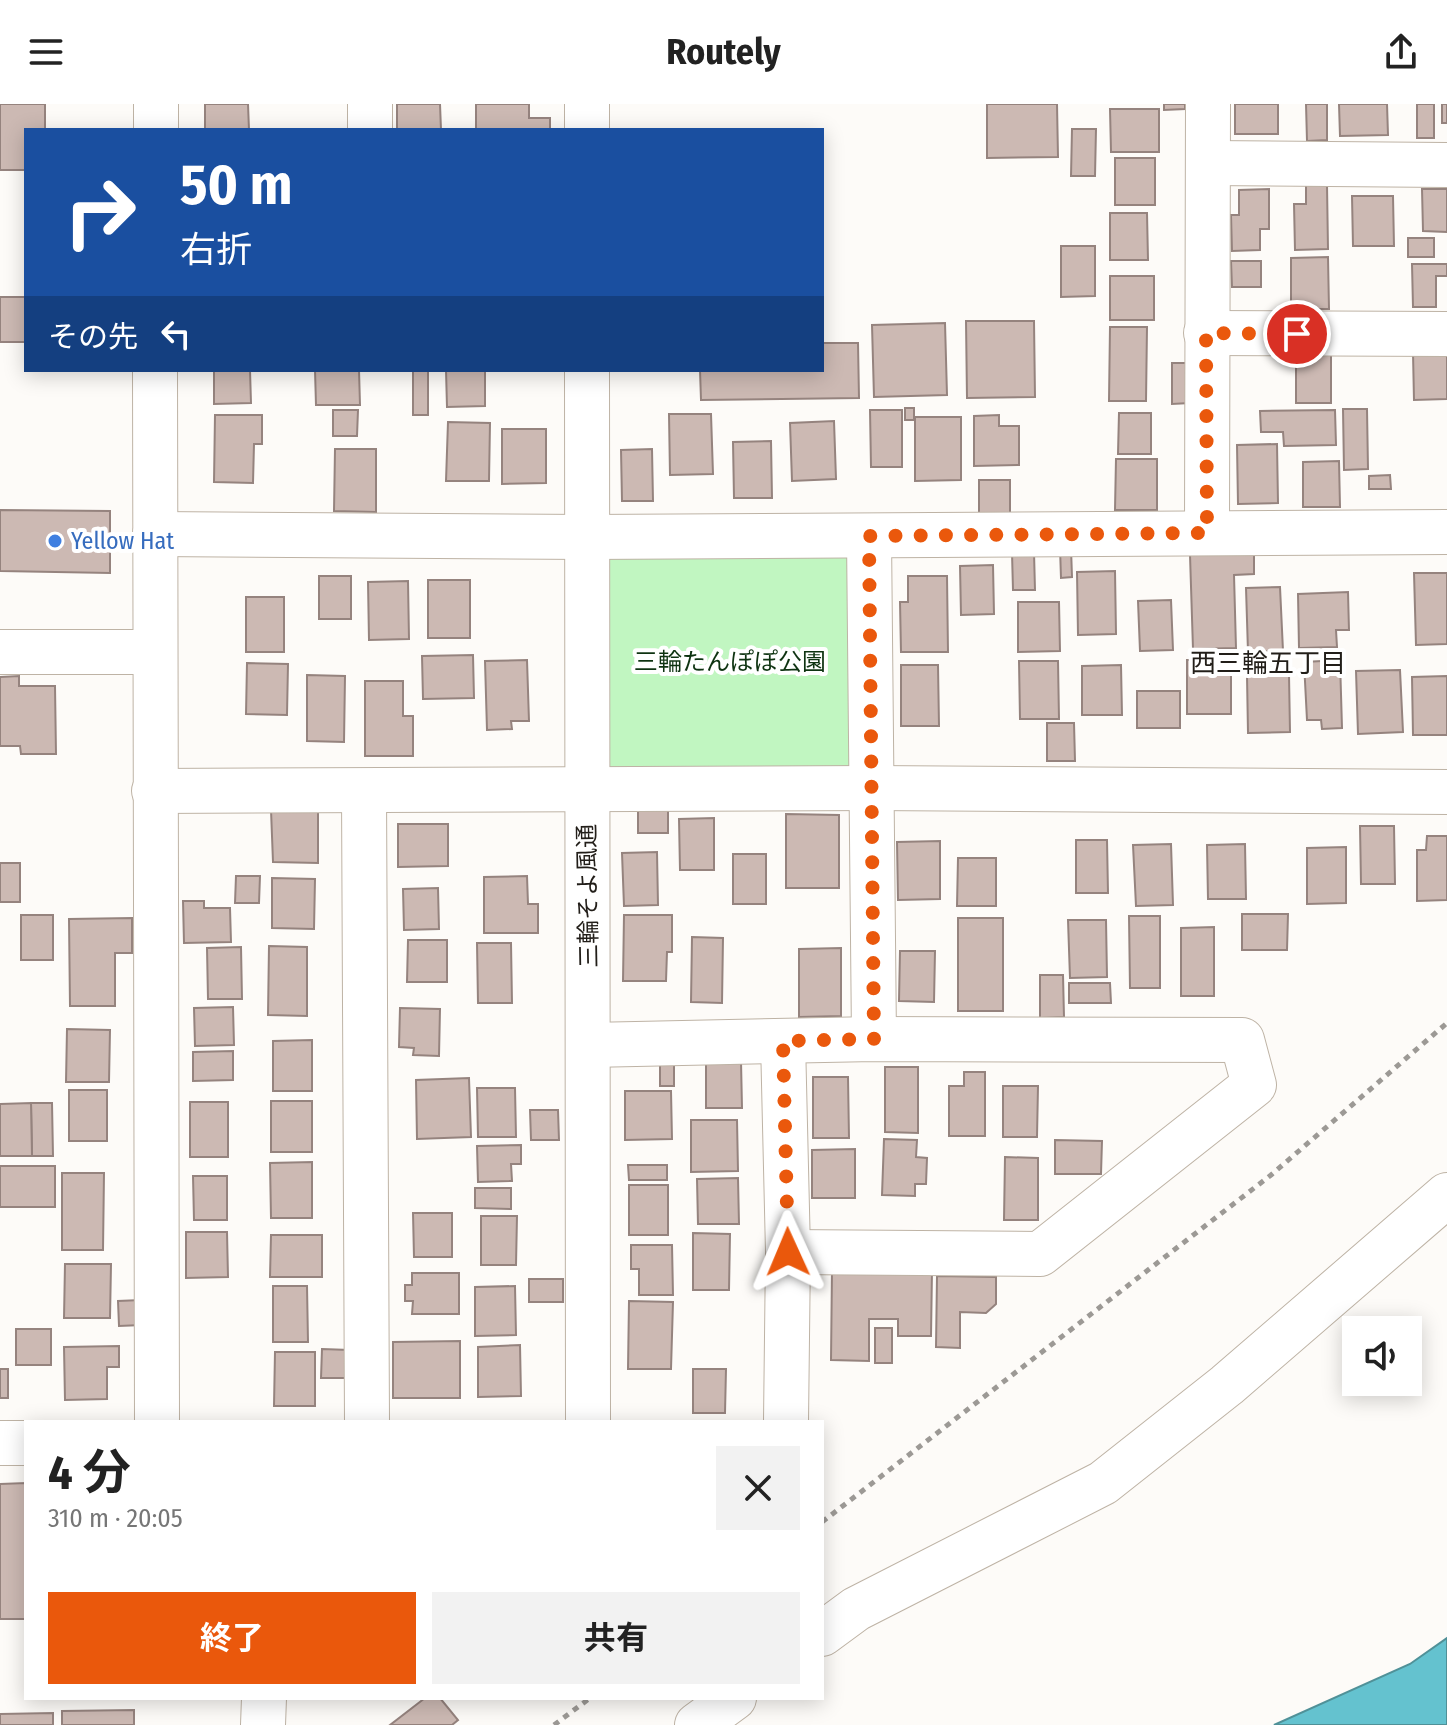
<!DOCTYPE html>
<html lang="ja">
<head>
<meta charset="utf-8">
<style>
	:root { --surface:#fff; --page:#f2f2f2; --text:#222; --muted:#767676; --accent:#ea580c }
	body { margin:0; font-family:"Fira Sans Condensed","Noto Sans JP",sans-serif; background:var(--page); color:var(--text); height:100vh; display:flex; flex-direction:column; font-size:30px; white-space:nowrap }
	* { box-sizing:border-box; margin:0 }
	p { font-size:26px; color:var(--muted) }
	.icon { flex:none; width:44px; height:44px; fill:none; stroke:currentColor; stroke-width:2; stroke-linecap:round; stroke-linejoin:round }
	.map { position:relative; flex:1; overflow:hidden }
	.panel { position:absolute; left:24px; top:1316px; width:800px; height:280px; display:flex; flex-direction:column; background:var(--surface); border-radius:0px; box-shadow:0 4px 20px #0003 }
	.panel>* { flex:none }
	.guide { position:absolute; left:24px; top:24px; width:800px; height:244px; border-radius:0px; box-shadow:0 4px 20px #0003; background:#1a4fa0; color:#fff; overflow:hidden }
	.controls { position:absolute; left:1342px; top:1212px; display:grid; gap:16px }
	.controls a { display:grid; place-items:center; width:80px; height:80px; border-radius:0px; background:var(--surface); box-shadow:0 4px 20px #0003; font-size:40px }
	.pin { position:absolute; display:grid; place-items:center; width:68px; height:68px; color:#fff; margin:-34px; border:4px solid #fff; border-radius:50%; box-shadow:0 2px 8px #0007 }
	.me { position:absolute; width:88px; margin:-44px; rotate:359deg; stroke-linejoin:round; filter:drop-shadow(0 0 6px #0008) }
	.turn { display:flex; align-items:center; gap:28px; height:168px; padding:0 24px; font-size:36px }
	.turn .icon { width:104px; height:104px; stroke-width:2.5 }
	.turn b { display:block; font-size:56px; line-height:68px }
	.then { display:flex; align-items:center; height:76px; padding:0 24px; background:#0003; gap:16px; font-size:30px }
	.round { display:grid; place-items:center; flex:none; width:84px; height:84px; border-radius:0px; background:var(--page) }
	.headline { display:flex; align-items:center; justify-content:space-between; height:136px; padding:0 24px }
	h1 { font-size:48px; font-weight:700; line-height:60px }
	.action { display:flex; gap:16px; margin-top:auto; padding:16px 24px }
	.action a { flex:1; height:92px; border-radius:0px; background:var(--accent); color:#fff; font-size:32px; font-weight:700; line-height:92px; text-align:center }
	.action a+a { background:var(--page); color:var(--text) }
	header { display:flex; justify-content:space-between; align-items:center; height:104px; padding:0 24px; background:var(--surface); font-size:36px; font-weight:700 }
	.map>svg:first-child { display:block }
	.green { fill:#c1f6c1 }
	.water { fill:#64c2cf; stroke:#509198; stroke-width:2 }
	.building { fill:#ccb9b3; stroke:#95837e; stroke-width:2 }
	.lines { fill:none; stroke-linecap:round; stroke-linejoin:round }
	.minor-casing { stroke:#beb3a5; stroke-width:46 }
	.path { stroke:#9c9995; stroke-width:5; stroke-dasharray:6 6; stroke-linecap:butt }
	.minor { stroke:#fff; stroke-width:44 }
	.route { stroke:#ea580c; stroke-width:14; stroke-dasharray:0 25.2 }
	.shop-dot { fill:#3f7fe0; stroke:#fff; stroke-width:3 }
	.labels { text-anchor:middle; stroke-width:8; stroke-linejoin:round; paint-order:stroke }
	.shop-label { font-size:24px; fill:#366cbe; stroke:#fff; text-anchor:start }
	.park-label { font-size:24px; fill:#0e3311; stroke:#fff }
	.street-label { font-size:24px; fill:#221e19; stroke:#fff }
	.neighbourhood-label { font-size:26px; fill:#221e19; stroke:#fff }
</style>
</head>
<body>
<header><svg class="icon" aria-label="menu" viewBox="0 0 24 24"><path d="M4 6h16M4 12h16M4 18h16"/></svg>Routely<svg class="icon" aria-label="share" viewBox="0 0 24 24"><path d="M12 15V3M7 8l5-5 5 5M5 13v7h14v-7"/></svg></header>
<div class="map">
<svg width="1447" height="1621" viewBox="0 0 1447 1621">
	<rect width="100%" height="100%" fill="#fdfbf8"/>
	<polygon class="green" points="602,443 857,445 859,671 600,672"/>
	<polygon class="water" points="1447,1534 1447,1621 1274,1621 1410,1560"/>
	<g class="building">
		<polygon points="0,0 45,0 45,26 26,26 26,66 0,66"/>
		<polygon points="205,0 248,0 249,26 205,26"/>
		<polygon points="397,0 440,0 441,26 397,26"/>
		<polygon points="476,0 529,0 529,14 550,14 550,26 476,26"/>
		<polygon points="987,0 1057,0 1058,53 987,54"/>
		<polygon points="1164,0 1185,0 1185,5 1164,6"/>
		<rect x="1235" y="0" width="43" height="30"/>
		<polygon points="1306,0 1327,0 1327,36 1307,37"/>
		<polygon points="1339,0 1387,0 1388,31 1340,32"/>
		<rect x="1417" y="0" width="17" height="34"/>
		<rect x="1442" y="0" width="5" height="19"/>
		<polygon points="1110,5 1159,5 1159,48 1111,48"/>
		<polygon points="1072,25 1096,25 1095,72 1071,72"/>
		<rect x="1115" y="54" width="40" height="47"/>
		<polygon points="1306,81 1327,81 1328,145 1295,146 1294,100 1306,100"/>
		<polygon points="1269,85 1269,125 1260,125 1260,146 1232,147 1231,111 1239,111 1239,86"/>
		<polygon points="1422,85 1447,85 1447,128 1423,127"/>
		<polygon points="1352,92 1393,92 1394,142 1353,142"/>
		<polygon points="1110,109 1147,109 1148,156 1110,156"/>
		<rect x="1408" y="134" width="26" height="19"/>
		<polygon points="1061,142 1095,142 1095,192 1061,193"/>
		<polygon points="1328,153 1329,205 1291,205 1291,154"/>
		<polygon points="1231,157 1261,157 1261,183 1232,183"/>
		<polygon points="1412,160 1447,160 1447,172 1436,172 1436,203 1413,203"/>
		<rect x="1110" y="172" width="44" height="44"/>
		<rect x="0" y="193" width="26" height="45"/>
		<polygon points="966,217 1034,217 1035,293 967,294"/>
		<polygon points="945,219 947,291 874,293 872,221"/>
		<polygon points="1110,223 1147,223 1146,297 1109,297"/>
		<polygon points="822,239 858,239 859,294 701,296 700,266 822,266"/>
		<rect x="1296" y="245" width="35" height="54"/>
		<polygon points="1413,249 1447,249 1447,295 1414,296"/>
		<polygon points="1172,259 1190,259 1190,299 1172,300"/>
		<polygon points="214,266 250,266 251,299 214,300"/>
		<polygon points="315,266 359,266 360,301 316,301"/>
		<rect x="413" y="266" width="15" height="45"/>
		<polygon points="446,266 485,266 485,302 447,303"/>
		<rect x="905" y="304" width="9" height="12"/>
		<polygon points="1343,305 1367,305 1368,365 1344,366"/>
		<polygon points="333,306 358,306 357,332 333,332"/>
		<polygon points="870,306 902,306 902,363 871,363"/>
		<polygon points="1335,306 1336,341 1284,342 1283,328 1261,328 1260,307"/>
		<polygon points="1119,309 1151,309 1151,350 1118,350"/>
		<polygon points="669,310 711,310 713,370 670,371"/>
		<polygon points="215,311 262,311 262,340 254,340 253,379 214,378"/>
		<polygon points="999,311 999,322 1019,322 1019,361 974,362 974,312"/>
		<polygon points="915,313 961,313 961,376 915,377"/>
		<polygon points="834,317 836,375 792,377 790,319"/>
		<polygon points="448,318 490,319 489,377 446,377"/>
		<polygon points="502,325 546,325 546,379 502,380"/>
		<polygon points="771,337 772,394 734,394 733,338"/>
		<polygon points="1277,340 1278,399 1238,400 1237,341"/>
		<polygon points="335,345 376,345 376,408 334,407"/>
		<polygon points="652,345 653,397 622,397 621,346"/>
		<polygon points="1116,355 1157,355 1157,406 1115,406"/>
		<polygon points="1339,357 1340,403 1303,403 1303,358"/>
		<polygon points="1390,371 1391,385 1369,385 1369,372"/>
		<rect x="979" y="376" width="31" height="35"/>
		<polygon points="0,406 110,407 110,469 0,467"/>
		<polygon points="1060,444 1071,444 1072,473 1061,474"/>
		<polygon points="1034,448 1035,486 1013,486 1012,449"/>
		<polygon points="1254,449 1254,470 1234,471 1236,544 1193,545 1190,451"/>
		<polygon points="993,461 994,510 961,511 960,462"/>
		<polygon points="1115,467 1116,530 1078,531 1077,468"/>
		<polygon points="1414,469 1447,469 1447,540 1416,541"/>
		<rect x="319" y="472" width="32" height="43"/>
		<polygon points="908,472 947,472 948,548 901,548 900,498 908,498"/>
		<rect x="428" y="476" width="42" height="58"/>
		<polygon points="408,477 409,535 369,536 368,478"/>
		<polygon points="1280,483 1283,547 1248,548 1246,484"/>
		<polygon points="1348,488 1349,526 1336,526 1337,543 1299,544 1298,490"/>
		<rect x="246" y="493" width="38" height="55"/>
		<polygon points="1171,496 1173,546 1140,547 1138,497"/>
		<polygon points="1018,498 1059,498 1060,547 1018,548"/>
		<polygon points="473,551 474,594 423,595 422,552"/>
		<polygon points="527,556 529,617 511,617 512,625 487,626 485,557"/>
		<rect x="1187" y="556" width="44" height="54"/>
		<polygon points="1340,556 1342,624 1322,625 1321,616 1307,616 1304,558"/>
		<polygon points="1019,557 1058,557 1059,615 1020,615"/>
		<polygon points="247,559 288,560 287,611 246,610"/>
		<polygon points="901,561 938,561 939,622 901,622"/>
		<polygon points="1121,561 1122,611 1082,611 1082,562"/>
		<polygon points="1400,566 1403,628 1358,630 1356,567"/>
		<polygon points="307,571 345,572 344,638 307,637"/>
		<polygon points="1289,571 1290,628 1248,629 1247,572"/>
		<polygon points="19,572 19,582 55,582 56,650 21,650 20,642 0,642 0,573"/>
		<polygon points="1447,572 1447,631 1413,631 1412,573"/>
		<polygon points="365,577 403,577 403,612 413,612 413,652 365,652"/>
		<rect x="1137" y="587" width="43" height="37"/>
		<polygon points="1047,619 1074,619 1075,657 1047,657"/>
		<polygon points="638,702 668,703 668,729 638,729"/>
		<polygon points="271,706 318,706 318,759 273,758"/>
		<polygon points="786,710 839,711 839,784 786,784"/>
		<polygon points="714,714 714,766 680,766 679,715"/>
		<polygon points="398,720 448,720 448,762 398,763"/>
		<polygon points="1360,722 1394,722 1395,780 1361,780"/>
		<polygon points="1427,732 1447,732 1447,796 1417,797 1417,746 1426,746"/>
		<polygon points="1076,736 1107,736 1108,789 1076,789"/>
		<polygon points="940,737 940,795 898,796 897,738"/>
		<polygon points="1171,740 1173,801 1136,802 1133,741"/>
		<polygon points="1245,740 1246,795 1208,795 1207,741"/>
		<polygon points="1346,743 1346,799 1307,800 1307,744"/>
		<polygon points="657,748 658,801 624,802 622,749"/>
		<rect x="733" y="750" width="33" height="50"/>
		<polygon points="958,754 996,754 996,802 957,802"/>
		<rect x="0" y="759" width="20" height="39"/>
		<polygon points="236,772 260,772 259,799 235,799"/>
		<polygon points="527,772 528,800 538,800 538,829 484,829 484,773"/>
		<polygon points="272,774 315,775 314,825 272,824"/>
		<polygon points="438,784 439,825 404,826 403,785"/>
		<polygon points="183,797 204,797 204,804 230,804 231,838 184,839"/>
		<polygon points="1242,810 1288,810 1287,846 1242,846"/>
		<rect x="21" y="811" width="32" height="45"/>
		<polygon points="624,811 672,811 672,848 667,848 666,877 623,877"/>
		<polygon points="1129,812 1160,812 1160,884 1130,884"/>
		<polygon points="132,814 132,849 115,849 115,902 70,902 69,815"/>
		<rect x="958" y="814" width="45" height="93"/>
		<polygon points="1068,816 1106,816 1107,873 1070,874"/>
		<polygon points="1214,823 1214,892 1181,892 1181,824"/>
		<polygon points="692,833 723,834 722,899 691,898"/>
		<polygon points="408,836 447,836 447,878 407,878"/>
		<polygon points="477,839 511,839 512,899 478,899"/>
		<polygon points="269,842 307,843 307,912 268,911"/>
		<polygon points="241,843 242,895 208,895 207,844"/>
		<polygon points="841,844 841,912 799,913 799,845"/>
		<polygon points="900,847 935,847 934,898 899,897"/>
		<polygon points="1040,871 1063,871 1064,913 1040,914"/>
		<polygon points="1069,879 1110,879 1111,899 1069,899"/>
		<polygon points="233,903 234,941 195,942 194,904"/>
		<polygon points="400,904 440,905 439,952 413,951 414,944 399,943"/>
		<polygon points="67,925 110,926 109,978 66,978"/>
		<polygon points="312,936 312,987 273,987 273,937"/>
		<polygon points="233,947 233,976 193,977 193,948"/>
		<rect x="660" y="953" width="14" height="29"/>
		<polygon points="741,957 742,1004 706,1004 706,958"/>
		<polygon points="885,963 918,963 918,1029 885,1028"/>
		<polygon points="964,968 985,968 985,1032 949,1032 949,982 964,982"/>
		<polygon points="813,973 848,973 849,1034 813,1034"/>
		<polygon points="469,974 471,1033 417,1035 416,976"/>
		<polygon points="1003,982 1038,982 1037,1033 1003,1033"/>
		<polygon points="477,984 515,984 516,1033 478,1033"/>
		<rect x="69" y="986" width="38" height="51"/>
		<polygon points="625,987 671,987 672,1035 625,1036"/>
		<rect x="271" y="997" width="41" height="51"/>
		<rect x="190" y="998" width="38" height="55"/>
		<polygon points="31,999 52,999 53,1052 32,1052"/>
		<polygon points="31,999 32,1052 0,1052 0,1000"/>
		<polygon points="530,1006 558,1006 559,1036 531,1036"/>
		<polygon points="691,1016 737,1016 738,1067 691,1068"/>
		<polygon points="884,1035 917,1036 916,1053 927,1054 926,1080 915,1080 915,1092 882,1091"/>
		<polygon points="1055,1036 1102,1037 1101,1070 1055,1070"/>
		<polygon points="521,1041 521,1060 511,1060 512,1077 478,1078 477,1042"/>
		<polygon points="855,1045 855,1094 812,1094 812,1046"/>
		<polygon points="1005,1053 1038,1054 1038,1116 1004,1116"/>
		<polygon points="312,1058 312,1114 271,1114 270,1059"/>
		<polygon points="628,1061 667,1061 667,1076 629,1076"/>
		<rect x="0" y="1062" width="55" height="41"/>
		<polygon points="62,1069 104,1069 103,1146 62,1146"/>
		<polygon points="193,1072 227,1072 227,1116 194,1116"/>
		<polygon points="738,1074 739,1120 698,1120 697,1075"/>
		<rect x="629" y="1081" width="39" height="50"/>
		<polygon points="475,1084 511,1084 511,1105 475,1104"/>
		<polygon points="413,1109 452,1109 452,1153 414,1153"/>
		<polygon points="481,1112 517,1112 516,1161 481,1161"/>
		<polygon points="186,1128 227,1128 228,1173 186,1174"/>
		<polygon points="693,1129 730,1130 729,1186 693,1186"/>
		<polygon points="271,1131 322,1131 322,1173 270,1173"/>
		<polygon points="631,1141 672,1141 673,1191 639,1191 639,1165 631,1165"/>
		<polygon points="65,1160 111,1160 110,1214 64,1214"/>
		<polygon points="832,1165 932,1166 931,1232 898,1232 898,1215 869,1215 869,1257 831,1256"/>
		<polygon points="412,1169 459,1169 459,1210 412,1210 413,1197 405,1197 405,1181 412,1181"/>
		<polygon points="937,1172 996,1173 996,1200 986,1209 960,1208 960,1244 936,1243"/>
		<rect x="529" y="1175" width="34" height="23"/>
		<polygon points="273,1182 307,1182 308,1238 273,1238"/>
		<polygon points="515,1182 516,1231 475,1232 475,1183"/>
		<polygon points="141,1196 142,1221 119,1222 118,1197"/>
		<polygon points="629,1197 673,1198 671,1265 628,1265"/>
		<rect x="875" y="1224" width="17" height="35"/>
		<rect x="16" y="1225" width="35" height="36"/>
		<polygon points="460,1237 460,1294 393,1294 393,1238"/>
		<polygon points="520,1241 521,1292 478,1293 478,1243"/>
		<polygon points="119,1242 119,1263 107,1263 107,1295 65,1296 64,1243"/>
		<polygon points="322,1245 349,1246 349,1274 321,1274"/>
		<polygon points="275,1248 315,1248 315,1302 274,1302"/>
		<rect x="0" y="1265" width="8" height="29"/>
		<polygon points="693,1265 726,1265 725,1309 693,1309"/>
		<polygon points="26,1379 26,1515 0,1515 0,1380"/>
		<polygon points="425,1594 440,1594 458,1616 452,1621 390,1621"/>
		<polygon points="134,1606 134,1621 62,1621 62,1607"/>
		<polygon points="53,1609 53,1621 0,1621 0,1610"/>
	</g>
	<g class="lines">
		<g class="minor-casing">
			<g id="minor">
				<polyline points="587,0 587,26"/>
				<polyline points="156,26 156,0"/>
				<polyline points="370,26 370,0"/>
				<polyline points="1209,59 1447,61"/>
				<polyline points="1206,229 1447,230"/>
				<polyline points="155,266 157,1318"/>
				<polyline points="587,266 588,1318"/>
				<polyline points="1207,429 1208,0"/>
				<polyline points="155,430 587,433 1447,428"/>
				<polyline points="869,432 874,935"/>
				<polyline points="0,548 155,548"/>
				<polyline points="154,687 872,684 1447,688"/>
				<polyline points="364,688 367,1318"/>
				<polyline points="783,937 788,1148 786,1318"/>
				<polyline points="589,941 874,935 1242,936 1254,981 1040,1150 788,1148"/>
				<polyline points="0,1339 26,1339"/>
				<polyline points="822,1530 856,1505 1103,1379 1227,1281 1447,1091"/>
				<polyline points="263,1621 264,1594"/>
				<polyline points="697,1621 734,1594"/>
			</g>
		</g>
		<g class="path">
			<polyline points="822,1418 1271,1071 1447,919"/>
			<polyline points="554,1621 590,1594"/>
		</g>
		<use href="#minor" class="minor"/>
	</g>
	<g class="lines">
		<polyline class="route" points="788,1148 783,937 874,935 869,432 1207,429 1206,229 1297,230"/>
	</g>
	<circle class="shop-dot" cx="55" cy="437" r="8"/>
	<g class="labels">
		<g class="shop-label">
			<text x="71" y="445">Yellow Hat</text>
		</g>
		<g class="park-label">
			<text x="730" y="566">三輪たんぽぽ公園</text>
		</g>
		<g class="street-label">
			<text transform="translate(588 792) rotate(-91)" y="8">三輪そよ風通</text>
		</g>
		<g class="neighbourhood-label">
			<text x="1268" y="568">西三輪五丁目</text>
		</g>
	</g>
</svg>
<div class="controls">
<a><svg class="icon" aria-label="sound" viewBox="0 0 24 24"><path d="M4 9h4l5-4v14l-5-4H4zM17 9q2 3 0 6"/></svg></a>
</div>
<div class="pin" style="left:1297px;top:230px;background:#d93025"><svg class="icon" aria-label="arrive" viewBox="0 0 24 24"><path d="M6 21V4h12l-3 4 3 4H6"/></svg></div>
<svg class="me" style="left:788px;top:1148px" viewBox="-20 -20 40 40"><path d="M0-17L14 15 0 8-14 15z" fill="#ea580c" stroke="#fff" stroke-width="4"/></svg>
<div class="guide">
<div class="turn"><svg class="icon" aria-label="right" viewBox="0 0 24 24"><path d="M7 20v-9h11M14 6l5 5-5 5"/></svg><div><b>50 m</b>右折</div></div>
<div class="then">その先<svg class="icon" aria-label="left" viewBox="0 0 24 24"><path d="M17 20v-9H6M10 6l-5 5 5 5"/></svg></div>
</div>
<section class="panel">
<div class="headline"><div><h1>4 分</h1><p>310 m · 20:05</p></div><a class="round"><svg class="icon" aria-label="close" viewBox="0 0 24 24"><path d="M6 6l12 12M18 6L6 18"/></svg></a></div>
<div class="action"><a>終了</a><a>共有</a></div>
</section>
</div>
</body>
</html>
